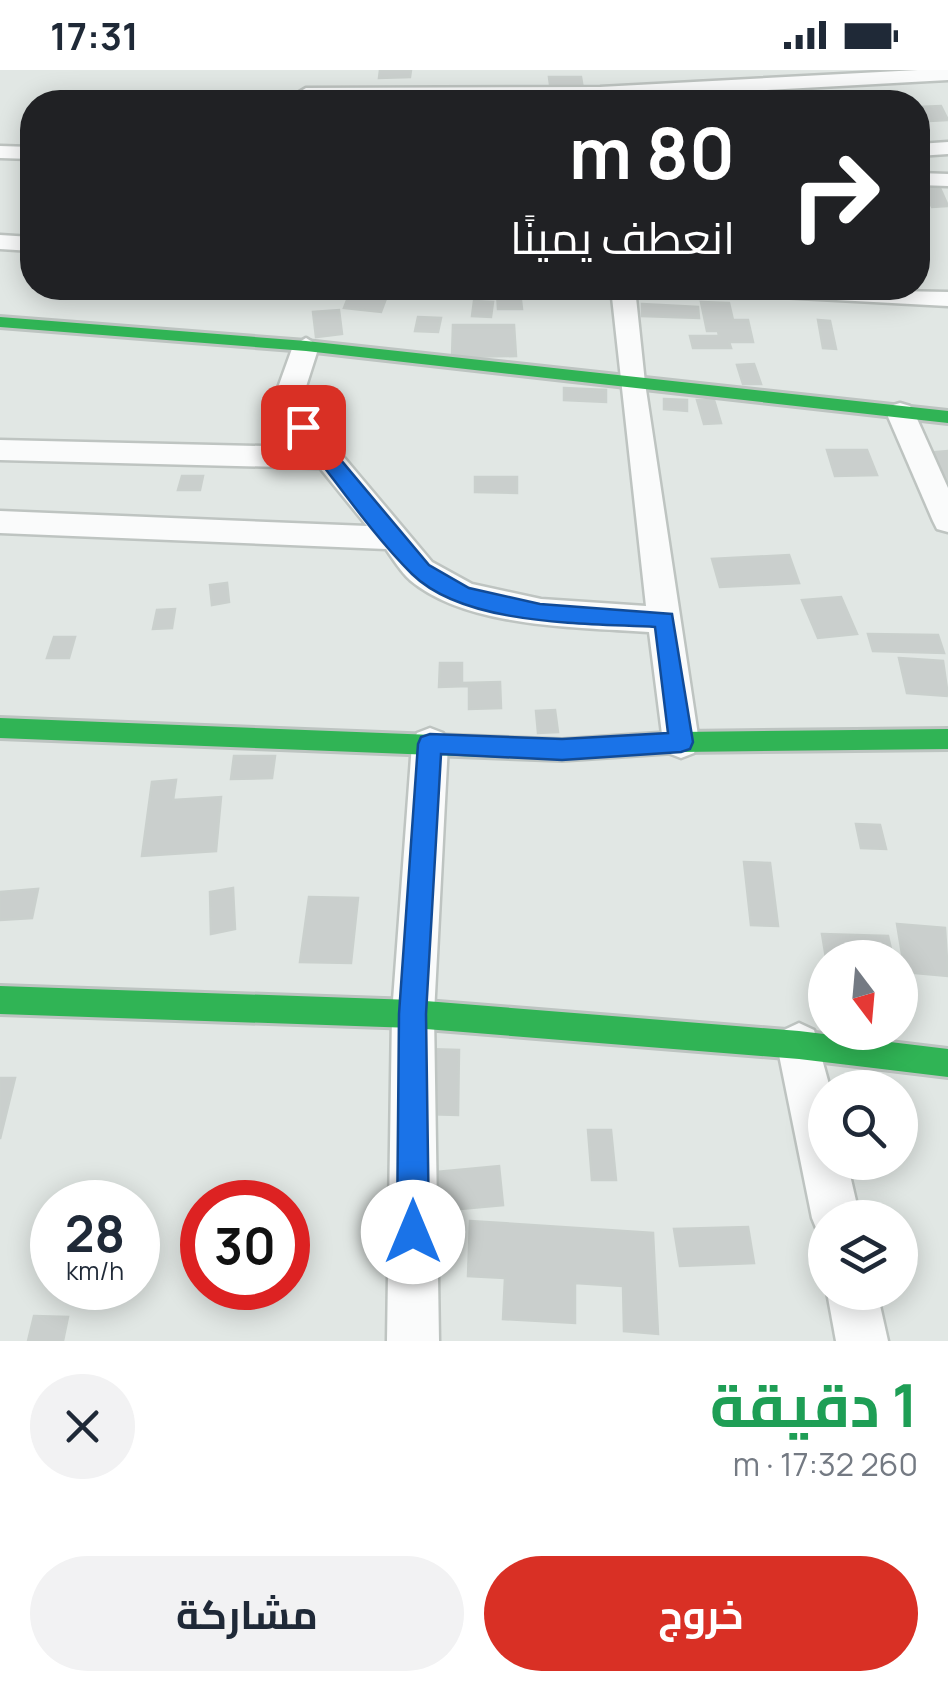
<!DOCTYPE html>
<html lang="ar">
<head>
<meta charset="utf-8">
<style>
	:root { --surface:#fff; --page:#f2f2f3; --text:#1f2937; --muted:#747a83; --accent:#d93025 }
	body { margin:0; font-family:Manrope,Cairo,sans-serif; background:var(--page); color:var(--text); direction:rtl; height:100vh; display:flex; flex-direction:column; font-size:38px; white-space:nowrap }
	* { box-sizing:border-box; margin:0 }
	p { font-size:32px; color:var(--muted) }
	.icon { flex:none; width:55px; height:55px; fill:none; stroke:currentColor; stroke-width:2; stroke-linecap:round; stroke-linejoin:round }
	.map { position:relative; height:1271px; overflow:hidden; direction:ltr }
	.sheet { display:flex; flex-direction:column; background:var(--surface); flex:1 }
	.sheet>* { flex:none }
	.top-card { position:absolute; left:20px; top:20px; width:910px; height:210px; border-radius:40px; box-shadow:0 5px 25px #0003; direction:rtl; background:#202124; color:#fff; overflow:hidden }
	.needle { width:65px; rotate:164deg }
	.tools { position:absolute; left:808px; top:870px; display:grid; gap:20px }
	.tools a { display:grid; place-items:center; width:110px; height:110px; border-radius:50%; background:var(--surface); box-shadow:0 5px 25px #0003; font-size:50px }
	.speed { position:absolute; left:30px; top:1110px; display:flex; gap:20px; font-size:50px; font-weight:700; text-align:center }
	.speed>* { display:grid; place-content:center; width:130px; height:130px; border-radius:50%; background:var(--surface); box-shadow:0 5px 25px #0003; line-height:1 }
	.speed small { font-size:25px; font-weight:400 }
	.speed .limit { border:15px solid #d22; background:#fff; color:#111 }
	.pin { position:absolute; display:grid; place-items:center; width:85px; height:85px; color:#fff; margin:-42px; border-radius:20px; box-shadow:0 5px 15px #0006 }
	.me { position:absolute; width:110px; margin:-55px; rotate:0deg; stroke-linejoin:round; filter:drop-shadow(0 0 8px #0008) }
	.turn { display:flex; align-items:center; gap:35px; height:210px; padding:0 30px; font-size:45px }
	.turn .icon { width:130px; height:130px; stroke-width:2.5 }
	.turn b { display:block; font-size:70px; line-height:85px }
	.round { display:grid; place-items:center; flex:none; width:105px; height:105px; border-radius:52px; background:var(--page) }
	.overview { display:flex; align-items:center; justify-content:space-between; height:170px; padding:0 30px }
	h1 { font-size:60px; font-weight:700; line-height:75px; color:#1e9e55 }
	.button { display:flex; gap:20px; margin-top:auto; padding:20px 30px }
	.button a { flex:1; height:115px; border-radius:60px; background:var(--accent); color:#fff; font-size:40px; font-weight:700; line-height:115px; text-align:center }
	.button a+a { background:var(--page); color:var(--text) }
	.status { display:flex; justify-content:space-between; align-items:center; height:70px; padding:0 50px; background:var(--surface); direction:ltr }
	.status svg { height:28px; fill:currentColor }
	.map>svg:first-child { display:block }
	.building { fill:#cacfcd; stroke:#cad0cd; stroke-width:2.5 }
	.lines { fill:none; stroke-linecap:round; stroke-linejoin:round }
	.street-casing { stroke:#bec4c1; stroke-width:5 }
	.fast-casing { stroke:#bdc4c1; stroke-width:6 }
	.street { fill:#fafbfb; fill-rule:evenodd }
	.fast { fill:#30b455; fill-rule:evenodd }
	.route { fill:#1a73e8; stroke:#114b97; stroke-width:2.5 }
</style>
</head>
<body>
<div class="status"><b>17:31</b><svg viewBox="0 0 49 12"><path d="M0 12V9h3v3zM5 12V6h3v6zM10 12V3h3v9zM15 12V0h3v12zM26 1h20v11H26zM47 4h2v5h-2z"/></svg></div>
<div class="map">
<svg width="948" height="1271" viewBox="0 0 948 1271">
	<rect width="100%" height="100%" fill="#e1e7e4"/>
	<g class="building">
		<polygon points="380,0 411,0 410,7 379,8"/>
		<polygon points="549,7 581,7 583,19 550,15"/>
		<polygon points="941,36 948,50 929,51 919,37"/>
		<polygon points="940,118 948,136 932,137 922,119"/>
		<polygon points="351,220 388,223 381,242 344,238"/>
		<polygon points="497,222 520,222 522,239 498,239"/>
		<polygon points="474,231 493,232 491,247 472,246"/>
		<polygon points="701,232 729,233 733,250 748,250 753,272 729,272 731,278 693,278 690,266 719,266 718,261 707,261"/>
		<polygon points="642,234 698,237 699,248 642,246"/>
		<polygon points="339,240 342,264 316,267 313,242"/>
		<polygon points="418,247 441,248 438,262 415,261"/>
		<polygon points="818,250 830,251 836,279 823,278"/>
		<polygon points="453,255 514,255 516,286 452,287"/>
		<polygon points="754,294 761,314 743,314 737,295"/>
		<polygon points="564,318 606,320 606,332 564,330"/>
		<polygon points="664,329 687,330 687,341 664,339"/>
		<polygon points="697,330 714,330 721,353 704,354"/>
		<polygon points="827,380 867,380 877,405 835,406"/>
		<polygon points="948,381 948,422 924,383"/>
		<polygon points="182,406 203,406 200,420 178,420"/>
		<polygon points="475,407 517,407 517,423 475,422"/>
		<polygon points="789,485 799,513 720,517 712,489"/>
		<polygon points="227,513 229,532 212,535 210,515"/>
		<polygon points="841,527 857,564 818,568 802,530"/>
		<polygon points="175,539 172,558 153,559 157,540"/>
		<polygon points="868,564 938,565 944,583 873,581"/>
		<polygon points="54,567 75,567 69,588 47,588"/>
		<polygon points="899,588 943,591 948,626 907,623"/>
		<polygon points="440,593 462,593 462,613 500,612 501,638 469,639 469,616 439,617"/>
		<polygon points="555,640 558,662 538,663 536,641"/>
		<polygon points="234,686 275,686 272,708 231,709"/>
		<polygon points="176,710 173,730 221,727 216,781 142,786 152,712"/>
		<polygon points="856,754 880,755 886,779 861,778"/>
		<polygon points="744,792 770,793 778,856 751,855"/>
		<polygon points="233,818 235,859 211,864 210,822"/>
		<polygon points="38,819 32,848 0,850 0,822"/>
		<polygon points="309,827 358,828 351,893 300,892"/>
		<polygon points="897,854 945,858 948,906 905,902"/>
		<polygon points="822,864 888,866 893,888 826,888"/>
		<polygon points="426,979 459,980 458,1045 423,1044"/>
		<polygon points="0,1008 15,1008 0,1069"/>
		<polygon points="588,1060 611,1060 616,1110 592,1110"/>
		<polygon points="499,1096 503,1135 439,1141 437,1102"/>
		<polygon points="470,1151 653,1163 658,1264 624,1261 623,1216 575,1213 575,1253 503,1249 505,1208 468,1206"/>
		<polygon points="748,1157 754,1193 680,1196 674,1159"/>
		<polygon points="34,1246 68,1247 63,1271 28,1271"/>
	</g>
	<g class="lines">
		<g class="street-casing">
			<g id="street">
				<polygon points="918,0 948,0 948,10 600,29 306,30 296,24 306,18 600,17"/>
				<polygon points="948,72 948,84 918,86 918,74"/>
				<polygon points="0,76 32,77 32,89 0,88"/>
				<polygon points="918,103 948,104 948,116 918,115"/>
				<polygon points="0,165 32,167 32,181 0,179"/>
				<path d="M 611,218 L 635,218 L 645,313 L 699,672 L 694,683 L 681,688 L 668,683 L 663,672 L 649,562 C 578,557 467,558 410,510 C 401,502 393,489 386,479 L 0,463 L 0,441 L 367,456 L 320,398 L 0,390 L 0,370 L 304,377 L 289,357 L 275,326 L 293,276 L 306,268 L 319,276 L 303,326 L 315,353 L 432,492 L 472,514 L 541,529 L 646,536 Z"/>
				<polygon points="732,218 948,222 948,236 744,225"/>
				<polygon points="900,333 910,336 914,342 948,418 948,462 937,459 933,451 886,342 890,336"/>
				<polygon points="430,658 443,663 448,674 434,944 439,1271 387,1271 392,944 412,674 417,663"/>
				<polygon points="799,953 814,960 830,1018 825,1018 825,1092 847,1092 860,1148 825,1148 825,1168 819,1165 812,1148 777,975 784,960"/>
				<polygon points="827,1222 877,1222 888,1271 836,1271"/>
			</g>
		</g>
		<g class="fast-casing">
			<g id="fast">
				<polygon points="0,247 306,271 948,341 948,353 306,281 0,257"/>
				<polygon points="0,648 562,670 681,662 948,659 948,679 681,682 562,690 0,668"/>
				<polygon points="0,916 413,930 799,961 948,979 948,1007 799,989 413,958 0,944"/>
			</g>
		</g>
		<use href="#street" class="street"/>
		<use href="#fast" class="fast"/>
	</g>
	<path class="route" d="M 303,351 L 309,352 L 429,495 L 469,518 L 540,534 L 672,544 L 693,672 L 690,679 L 681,682 L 562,690 L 441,684 L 426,944 L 429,1162 L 424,1173 L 413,1178 L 402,1173 L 397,1162 L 399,944 L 418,674 L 421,667 L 430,664 L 562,669 L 668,663 L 655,557 C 585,553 465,556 412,504 C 370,462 334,408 296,361 L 296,352 Z"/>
</svg>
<div class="tools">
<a><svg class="needle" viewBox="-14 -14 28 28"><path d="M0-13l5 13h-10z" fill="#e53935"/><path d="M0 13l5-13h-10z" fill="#747a83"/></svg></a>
<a><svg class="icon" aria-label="search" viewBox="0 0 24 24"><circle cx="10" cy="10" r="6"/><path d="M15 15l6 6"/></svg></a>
<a><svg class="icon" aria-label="layers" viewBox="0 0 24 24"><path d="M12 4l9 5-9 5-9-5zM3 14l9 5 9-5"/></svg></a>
</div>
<div class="speed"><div>28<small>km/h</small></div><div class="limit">30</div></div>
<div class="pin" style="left:303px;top:357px;background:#d93025"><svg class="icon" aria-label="arrive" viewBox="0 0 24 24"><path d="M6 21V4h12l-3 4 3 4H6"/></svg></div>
<svg class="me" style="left:413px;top:1162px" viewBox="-20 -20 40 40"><circle r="19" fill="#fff"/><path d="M0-13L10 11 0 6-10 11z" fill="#1a73e8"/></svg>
<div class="top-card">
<div class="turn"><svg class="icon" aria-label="right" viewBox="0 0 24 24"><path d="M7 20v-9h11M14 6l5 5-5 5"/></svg><div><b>80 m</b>انعطف يمينًا</div></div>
</div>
</div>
<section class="sheet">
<div class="overview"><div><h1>1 دقيقة</h1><p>260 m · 17:32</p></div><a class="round"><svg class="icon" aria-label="close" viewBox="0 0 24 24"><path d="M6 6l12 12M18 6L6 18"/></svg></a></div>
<div class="button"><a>خروج</a><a>مشاركة</a></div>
</section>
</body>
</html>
